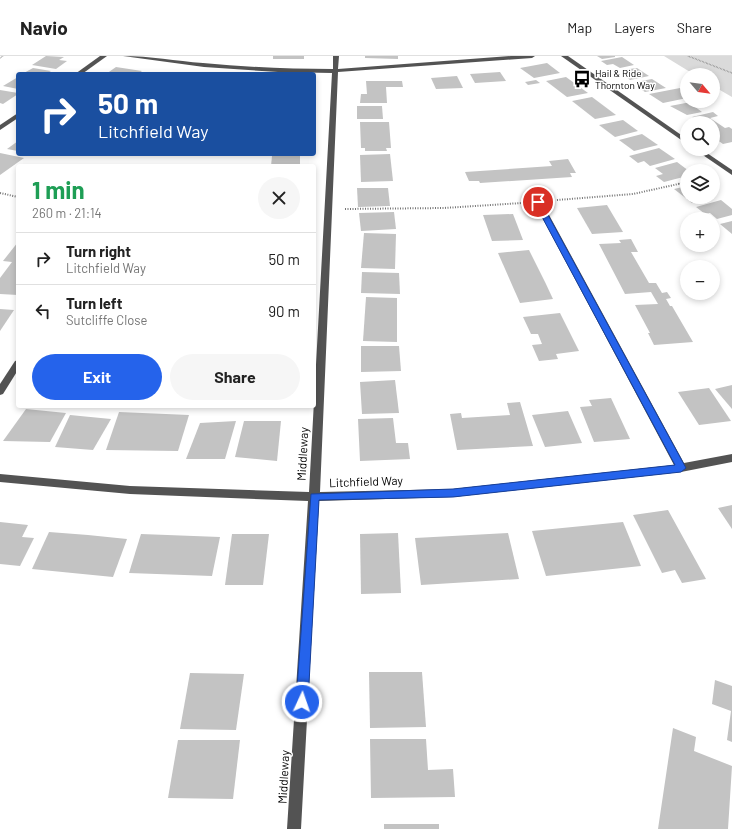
<!DOCTYPE html>
<html lang="en">
<head>
<meta charset="utf-8">
<style>
	:root { --surface:#fff; --page:#f6f6f6; --text:#222; --muted:#767676; --line:#e0e0e0; --accent:#2563eb }
	body { margin:0; font-family:Barlow,sans-serif; background:var(--page); color:var(--text); height:100vh; display:flex; flex-direction:column; font-size:15px; white-space:nowrap }
	* { box-sizing:border-box; margin:0 }
	p { font-size:13px; color:var(--muted) }
	.icon { flex:none; width:22px; height:22px; fill:none; stroke:currentColor; stroke-width:2; stroke-linecap:round; stroke-linejoin:round }
	.map { position:relative; flex:1; overflow:hidden }
	.sheet { position:absolute; left:16px; top:108px; width:300px; height:244px; display:flex; flex-direction:column; background:var(--surface); border-radius:4px; box-shadow:0 2px 6px #0003 }
	.sheet>* { flex:none }
	.banner { position:absolute; left:16px; top:16px; width:300px; height:84px; border-radius:4px; box-shadow:0 2px 6px #0003; background:#1a4fa0; color:#fff; overflow:hidden }
	.needle { width:26px; rotate:119deg }
	.buttons { position:absolute; left:680px; top:12px; display:grid; gap:8px }
	.buttons a { display:grid; place-items:center; width:40px; height:40px; border-radius:50%; background:var(--surface); box-shadow:0 2px 6px #0003; font-size:20px }
	.pin { position:absolute; display:grid; place-items:center; width:34px; height:34px; color:#fff; margin:-17px; border:2px solid #fff; border-radius:50%; box-shadow:0 1px 4px #0007 }
	.me { position:absolute; width:44px; margin:-22px; rotate:3deg; stroke-linejoin:round; filter:drop-shadow(0 0 3px #0008) }
	.turn { display:flex; align-items:center; gap:14px; height:84px; padding:0 16px; font-size:18px }
	.turn .icon { width:52px; height:52px; stroke-width:2.5 }
	.turn b { display:block; font-size:28px; line-height:34px }
	.round { display:grid; place-items:center; flex:none; width:42px; height:42px; border-radius:21px; background:var(--page) }
	.headline { display:flex; align-items:center; justify-content:space-between; height:68px; padding:0 16px }
	h1 { font-size:24px; font-weight:700; line-height:30px; color:#1e9e55 }
	.button { display:flex; gap:8px; margin-top:auto; padding:8px 16px }
	.button a { flex:1; height:46px; border-radius:24px; background:var(--accent); color:#fff; font-size:16px; font-weight:700; line-height:46px; text-align:center }
	.button a+a { background:var(--page); color:var(--text) }
	ul { padding:0; list-style:none }
	li { display:flex; align-items:center; gap:12px; height:52px; padding:0 16px; border-top:1px solid var(--line) }
	li div { flex:1 }
	li b { display:block; font-size:15px }
	li em { font-style:normal }
	header { display:flex; align-items:center; gap:24px; box-sizing:border-box; height:56px; padding:0 20px; background:var(--surface); border-bottom:1px solid var(--line) }
	header strong { font-size:19px }
	nav { display:flex; gap:22px; margin-inline-start:auto; font-size:14px }
	.map>svg:first-child { display:block }
	.green { fill:#dadada }
	.building { fill:#c3c3c3 }
	.lines { fill:none; stroke-linecap:round; stroke-linejoin:round }
	.path-far1 { stroke:#757575; stroke-width:1.5; stroke-dasharray:0.5 1; stroke-linecap:butt }
	.path { stroke:#757575; stroke-width:2; stroke-dasharray:1 1.5; stroke-linecap:butt }
	.minor { fill:#535353; fill-rule:evenodd }
	.route { fill:#2563eb; stroke:#184099 }
	.labels { text-anchor:middle; stroke-width:3; stroke-linejoin:round; paint-order:stroke }
	.far-poi-label { font-size:10px; fill:#000; stroke:#fff; text-anchor:start }
	.street-label { font-size:12px; fill:#000; stroke:#fff }
</style>
</head>
<body>
<header>
<strong>Navio</strong>
<nav><a>Map</a><a>Layers</a><a>Share</a></nav>
</header>
<div class="map">
<svg width="732" height="773" viewBox="0 0 732 773">
	<rect width="100%" height="100%" fill="#fff"/>
	<polygon class="green" points="664,0 732,0 732,41 713,30 713,19 695,19"/>
	<g class="building">
		<polygon points="46,0 64,1 59,4 67,5 56,13 32,9"/>
		<rect x="273" y="0" width="31" height="3"/>
		<polygon points="365,0 398,0 398,3 365,2"/>
		<polygon points="597,0 615,0 615,1 602,3"/>
		<polygon points="622,1 634,9 620,12 613,8 607,9 601,5"/>
		<polygon points="547,7 560,17 534,22 520,12"/>
		<polygon points="116,11 142,15 138,18 106,18"/>
		<polygon points="33,12 51,15 46,18 22,18"/>
		<polygon points="637,12 649,20 630,24 624,19 628,19 622,14"/>
		<polygon points="500,16 506,25 475,27 470,18"/>
		<polygon points="457,20 463,32 436,33 431,22"/>
		<polygon points="18,21 18,33 3,30"/>
		<polygon points="566,21 588,37 567,41 546,25"/>
		<polygon points="652,23 666,32 645,36 639,32 643,31 636,26"/>
		<polygon points="536,24 540,27 528,29 525,26"/>
		<polygon points="366,25 402,25 403,31 386,31 387,47 360,47 361,38 367,38"/>
		<polygon points="680,32 687,36 687,42 663,47 649,38"/>
		<polygon points="0,34 18,37 18,38 3,48 0,47"/>
		<polygon points="592,41 616,59 595,63 572,45"/>
		<polygon points="696,45 702,49 694,50 702,56 687,59 670,50"/>
		<polygon points="357,50 382,50 383,63 357,63"/>
		<polygon points="713,56 718,60 710,62 725,72 729,71 732,73 732,86 723,88 713,81 713,67 701,67 692,61"/>
		<polygon points="623,64 638,75 615,81 599,69"/>
		<polygon points="360,66 389,66 391,92 386,92 387,95 365,95 365,92 361,92"/>
		<polygon points="642,78 658,89 634,95 619,84"/>
		<polygon points="18,85 18,95 7,93"/>
		<polygon points="659,92 675,103 650,110 644,105 638,107 629,100"/>
		<polygon points="0,97 24,102 0,119"/>
		<polygon points="390,98 393,125 361,126 360,99"/>
		<polygon points="300,99 300,110 271,110 272,100"/>
		<polygon points="568,103 576,117 570,117 572,121 480,127 479,125 469,125 465,116 552,110 549,105"/>
		<polygon points="677,106 689,115 687,115 687,120 664,126 656,120 663,118 655,112"/>
		<polygon points="687,130 687,141 711,141 692,147 674,133"/>
		<polygon points="357,132 388,132 390,150 358,151"/>
		<polygon points="721,144 732,153 732,159 717,163 710,157 705,158 696,151"/>
		<polygon points="607,149 623,176 592,178 577,152"/>
		<polygon points="394,156 396,173 361,175 359,157"/>
		<polygon points="513,158 523,184 492,185 483,159"/>
		<polygon points="732,165 732,178 720,168"/>
		<polygon points="364,177 396,178 395,213 361,212"/>
		<polygon points="631,183 638,196 631,196 649,227 656,227 662,237 667,236 671,242 666,243 670,250 672,250 693,286 654,289 648,277 650,277 635,249 658,248 651,236 625,238 599,188 621,187 619,184"/>
		<polygon points="18,186 18,239 0,238 0,222 12,206 3,205"/>
		<polygon points="529,194 545,226 553,243 520,247 498,197"/>
		<polygon points="362,216 399,217 400,238 361,237"/>
		<polygon points="366,241 397,242 397,286 363,285"/>
		<polygon points="0,253 14,254 0,275"/>
		<polygon points="560,257 579,295 556,298 558,303 539,305 532,289 542,288 538,278 531,278 523,261"/>
		<polygon points="361,290 399,290 401,315 361,316"/>
		<polygon points="395,324 399,357 362,358 360,326"/>
		<polygon points="732,329 732,353 715,333"/>
		<polygon points="709,332 731,365 699,369 678,336"/>
		<polygon points="611,342 630,383 594,386 580,351 592,350 589,344"/>
		<polygon points="520,346 533,390 457,394 450,358 461,357 462,362 510,359 507,347"/>
		<polygon points="26,353 66,357 50,386 3,385"/>
		<polygon points="568,355 582,387 545,391 532,359"/>
		<polygon points="119,356 189,359 178,395 106,394"/>
		<polygon points="70,359 111,363 93,394 55,391"/>
		<polygon points="393,362 396,387 408,387 410,403 360,405 358,363"/>
		<polygon points="236,365 225,403 186,403 200,367"/>
		<polygon points="244,365 281,365 277,405 235,401"/>
		<polygon points="732,449 732,473 718,452"/>
		<polygon points="668,454 706,523 682,527 675,514 662,517 633,459"/>
		<polygon points="0,466 28,469 22,481 34,482 20,510 0,508"/>
		<polygon points="623,466 641,510 546,520 532,475"/>
		<polygon points="49,476 88,479 127,483 113,521 32,513"/>
		<polygon points="398,477 401,537 361,538 360,478"/>
		<polygon points="508,477 519,523 421,529 415,482"/>
		<polygon points="141,478 220,481 212,520 129,517"/>
		<polygon points="232,478 269,478 263,529 225,529"/>
		<polygon points="369,616 422,616 426,671 370,672"/>
		<polygon points="190,617 244,618 236,674 180,673"/>
		<polygon points="715,624 732,630 732,686 727,684 731,655 712,648"/>
		<polygon points="673,672 696,681 694,695 732,710 728,773 658,773"/>
		<polygon points="370,683 426,683 428,714 453,713 455,741 371,742"/>
		<polygon points="178,684 240,684 233,743 168,742"/>
		<rect x="384" y="768" width="55" height="5"/>
	</g>
	<g class="lines">
		<g class="path-far1">
			<polyline points="688,0 732,17"/>
			<polyline points="0,2 3,0"/>
			<polyline points="678,128 687,126"/>
		</g>
		<g class="path">
			<polyline points="0,137 18,141"/>
			<polyline points="557,144 633,138 683,127"/>
			<polyline points="345,153 444,152 522,147"/>
		</g>
		<g class="minor">
			<polygon points="100,0 107,0 82,18 75,18"/>
			<path d="M 123,0 C 150,0 176,5 203,7 C 246,11 289,13 333,13 L 333,0 L 339,0 L 338,13 L 511,0 L 535,0 L 532,2 L 338,16 L 320,436 L 453,433 L 674,409 L 534,146 L 538,144 L 542,146 L 684,407 L 732,398 L 732,406 L 681,416 L 453,441 L 319,445 L 301,773 L 287,773 L 308,445 L 130,438 L 0,426 L 0,418 L 130,430 L 309,436 L 332,17 L 278,16 L 204,11 Z"/>
			<polygon points="561,0 568,0 687,83 687,88"/>
			<polygon points="18,57 18,62 0,74 0,69"/>
			<polygon points="694,93 701,93 732,114 732,119"/>
			<polygon points="18,304 18,314 3,338 0,339 0,328 15,305"/>
		</g>
	</g>
	<polygon class="route" points="538,144 541,146 686,412 681,416 453,441 319,444 308,646 306,651 302,652 298,651 296,646 311,438 453,433 675,409 534,146"/>
	<defs>
		<g id="bus-bare" transform="scale(1.38)"><path d="M-5-6H5V4H4V6H2V4H-2V6H-4V4H-5ZM-3.5-4V0h7V-4ZM-3.5 1.2v1.5H-2V1.2ZM2 1.2v1.5H3.5V1.2Z" fill="#000" stroke="#fff" stroke-width="2.5" paint-order="stroke"/></g>
	</defs>
	<g fill-rule="evenodd">
		<use href="#bus-bare" x="582" y="23"/>
	</g>
	<g class="labels">
		<g class="far-poi-label">
			<text x="595" y="21">Hail &amp; Ride<tspan x="595" dy="12">Thornton Way</tspan></text>
		</g>
		<g class="street-label">
			<text transform="translate(303 398) rotate(-87)" y="4">Middleway</text>
			<text transform="translate(366 426) rotate(-2)" y="4">Litchfield Way</text>
			<text transform="translate(284 721) rotate(-87)" y="4">Middleway</text>
		</g>
	</g>
</svg>
<div class="buttons">
<a><svg class="needle" viewBox="-14 -14 28 28"><path d="M0-13l5 13h-10z" fill="#e53935"/><path d="M0 13l5-13h-10z" fill="#767676"/></svg></a>
<a><svg class="icon" aria-label="search" viewBox="0 0 24 24"><circle cx="10" cy="10" r="6"/><path d="M15 15l6 6"/></svg></a>
<a><svg class="icon" aria-label="layers" viewBox="0 0 24 24"><path d="M12 4l9 5-9 5-9-5zM3 14l9 5 9-5"/></svg></a>
<a>+</a>
<a>−</a>
</div>
<div class="pin" style="left:538px;top:146px;background:#d93025"><svg class="icon" aria-label="arrive" viewBox="0 0 24 24"><path d="M6 21V4h12l-3 4 3 4H6"/></svg></div>
<svg class="me" style="left:302px;top:646px" viewBox="-20 -20 40 40"><circle r="17" fill="#2563eb" stroke="#fff" stroke-width="3"/><path d="M0-11L8 9 0 5-8 9z" fill="#fff"/></svg>
<div class="banner">
<div class="turn"><svg class="icon" aria-label="right" viewBox="0 0 24 24"><path d="M7 20v-9h11M14 6l5 5-5 5"/></svg><div><b>50 m</b>Litchfield Way</div></div>
</div>
<section class="sheet">
<div class="headline"><div><h1>1 min</h1><p>260 m · 21:14</p></div><a class="round"><svg class="icon" aria-label="close" viewBox="0 0 24 24"><path d="M6 6l12 12M18 6L6 18"/></svg></a></div>
<ul>
<li><svg class="icon" aria-label="right" viewBox="0 0 24 24"><path d="M7 20v-9h11M14 6l5 5-5 5"/></svg><div><b>Turn right</b><p>Litchfield Way</p></div><em>50 m</em></li>
<li><svg class="icon" aria-label="left" viewBox="0 0 24 24"><path d="M17 20v-9H6M10 6l-5 5 5 5"/></svg><div><b>Turn left</b><p>Sutcliffe Close</p></div><em>90 m</em></li>
</ul>
<div class="button"><a>Exit</a><a>Share</a></div>
</section>
</div>
</body>
</html>
